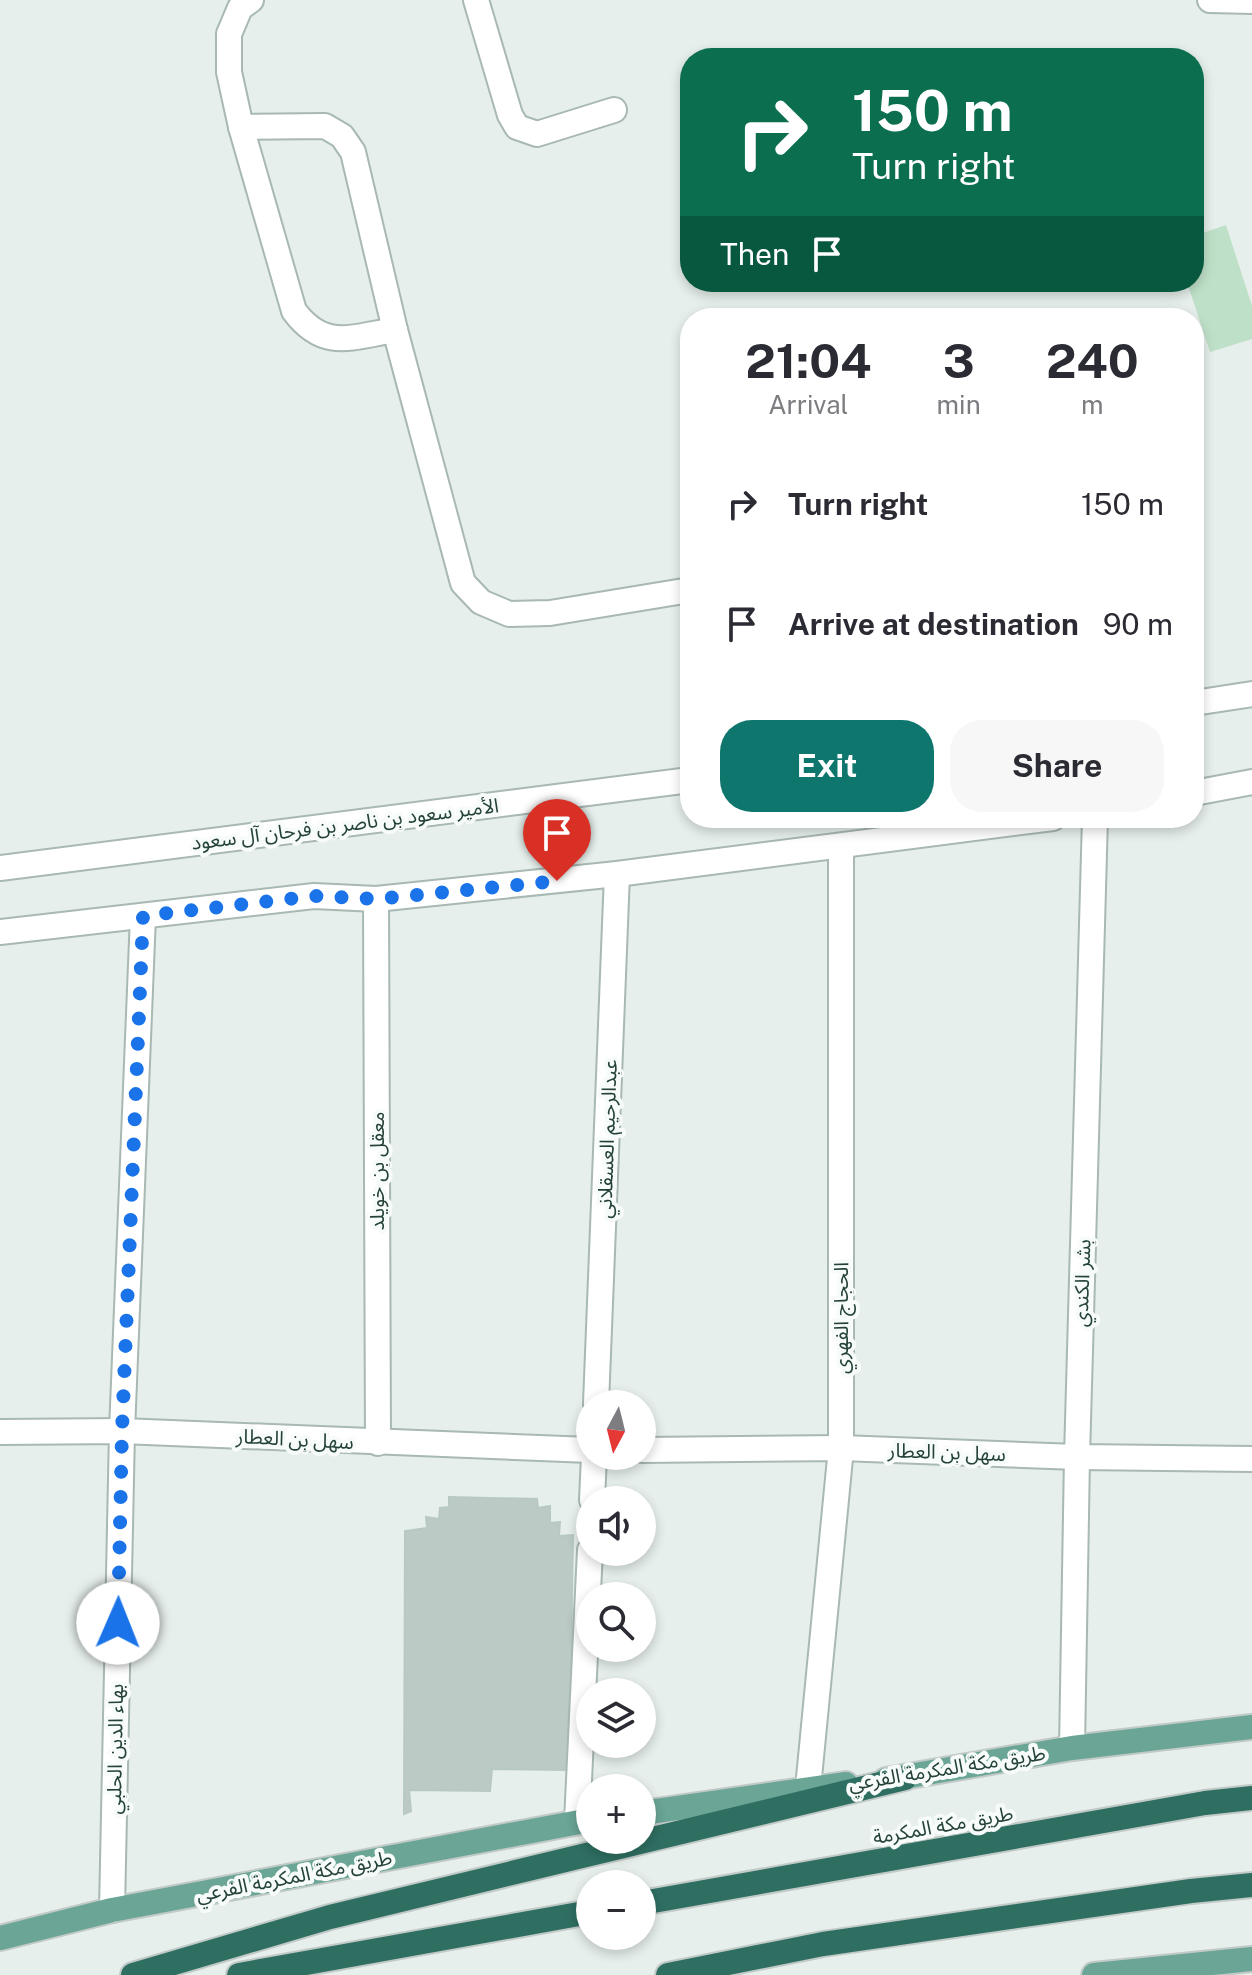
<!DOCTYPE html>
<html lang="en">
<head>
<meta charset="utf-8">
<style>
	:root { --surface:#fff; --page:#f7f7f7; --text:#2b2b33; --muted:#7c7c81; --accent:#0f766e }
	body { margin:0; font-family:"Public Sans","Noto Sans Arabic",sans-serif; background:var(--page); color:var(--text); height:100vh; display:flex; flex-direction:column; font-size:30px; white-space:nowrap }
	* { box-sizing:border-box; margin:0 }
	p { font-size:26px; color:var(--muted) }
	.icon { flex:none; width:44px; height:44px; fill:none; stroke:currentColor; stroke-width:2; stroke-linecap:round; stroke-linejoin:round }
	.map { position:relative; flex:1; overflow:hidden }
	.sheet { position:absolute; left:680px; top:308px; width:524px; height:520px; display:flex; flex-direction:column; background:var(--surface); border-radius:32px; box-shadow:0 4px 12px #0003 }
	.sheet>* { flex:none }
	.banner { position:absolute; left:680px; top:48px; width:524px; height:244px; border-radius:32px; box-shadow:0 4px 12px #0003; background:#0b6e4f; color:#fff; overflow:hidden }
	.needle { width:52px; rotate:187deg }
	.tools { position:absolute; left:576px; top:1390px; display:grid; gap:16px }
	.tools a { display:grid; place-items:center; width:80px; height:80px; border-radius:50%; background:var(--surface); box-shadow:0 4px 12px #0003; font-size:40px }
	.pin { position:absolute; display:grid; place-items:center; width:68px; height:68px; color:#fff; margin:-82px -34px; border-radius:50% 50% 50% 0; rotate:-45deg; box-shadow:0 0 8px #0007 }
	.pin .icon { rotate:45deg }
	.me { position:absolute; width:88px; margin:-44px; rotate:1deg; stroke-linejoin:round; filter:drop-shadow(0 0 6px #0008) }
	.turn { display:flex; align-items:center; gap:28px; height:168px; padding:0 40px; font-size:36px }
	.turn .icon { width:104px; height:104px; stroke-width:2.5 }
	.turn b { display:block; font-size:56px; line-height:68px }
	.then { display:flex; align-items:center; height:76px; padding:0 40px; background:#0003; gap:16px; font-size:30px }
	.eta { display:flex; justify-content:space-evenly; align-items:center; height:136px; text-align:center }
	.eta b { font-size:48px; font-weight:700; line-height:56px }
	.button { display:flex; gap:16px; margin-top:auto; padding:16px 40px }
	.button a { flex:1; height:92px; border-radius:32px; background:var(--accent); color:#fff; font-size:32px; font-weight:700; line-height:92px; text-align:center }
	.button a+a { background:var(--page); color:var(--text) }
	ul { padding:0; list-style:none }
	li { display:flex; align-items:center; gap:24px; height:120px; padding:0 40px }
	li div { flex:1 }
	li b { display:block; font-size:30px }
	li em { font-style:normal }
	.map>svg:first-child { display:block }
	.green { fill:#bfe0c8 }
	.building { fill:#bbcac4; stroke:#b8c9c2; stroke-width:2 }
	.lines { fill:none; stroke-linecap:round; stroke-linejoin:round }
	.minor-casing { stroke:#a8b8b2; stroke-width:28 }
	.major-casing { stroke:#c2cac8; stroke-width:28 }
	.highway-casing { stroke:#c2cac8; stroke-width:28 }
	.minor { stroke:#fff; stroke-width:24 }
	.major { stroke:#6aa596; stroke-width:24 }
	.highway { stroke:#2f6f62; stroke-width:24 }
	.route { stroke:#1a73e8; stroke-width:14; stroke-dasharray:0 25.2 }
	.labels { text-anchor:middle; stroke-width:8; stroke-linejoin:round; paint-order:stroke }
	.street-label { font-size:20px; fill:#24423a; stroke:#f7fbf9 }
</style>
</head>
<body>
<div class="map">
<svg width="1252" height="1975" viewBox="0 0 1252 1975">
	<rect width="100%" height="100%" fill="#e6efeb"/>
	<polygon class="green" points="1226,225 1252,306 1252,339 1210,352 1187,282 1194,282 1194,236"/>
	<polygon class="building" points="449,1497 537,1499 538,1508 550,1506 550,1523 560,1522 559,1536 573,1535 569,1770 492,1769 490,1791 409,1790 411,1811 404,1814 405,1531 427,1528 426,1517 439,1519 440,1508 449,1507"/>
	<g class="lines">
		<g class="minor-casing">
			<g id="minor">
				<path d="M 251,0 L 240,8 L 229,34 L 229,72 L 241,127 L 294,311 C 324,351 351,337 395,330 L 463,583 L 481,602 L 509,614 L 550,613 L 690,590"/>
				<polyline points="476,0 510,115 517,127 537,134 614,110"/>
				<polyline points="1210,0 1252,1"/>
				<polyline points="241,127 325,126 342,136 353,152 395,330"/>
				<polyline points="1194,703 1252,694"/>
				<polyline points="1194,793 1252,782"/>
				<polyline points="0,868 690,780"/>
				<polyline points="376,899 378,1443"/>
				<polyline points="0,932 314,896 376,899 617,874 1053,818"/>
				<polyline points="596,1404 617,874"/>
				<polyline points="0,1432 122,1431 590,1450"/>
				<polyline points="642,1450 841,1448 1077,1457 1252,1459"/>
				<polyline points="592,1500 594,1456"/>
				<polyline points="1072,1748 1077,1457 1095,818"/>
				<polyline points="808,1788 841,1448 841,846"/>
				<polyline points="577,1822 590,1550"/>
				<polyline points="112,1910 122,1431 143,916"/>
			</g>
		</g>
		<g class="major-casing">
			<g id="major">
				<polyline points="886,1780 1072,1748 1252,1727"/>
				<polyline points="642,1813 846,1784"/>
				<polyline points="0,1938 112,1910 590,1820"/>
				<polyline points="1094,1975 1252,1959"/>
			</g>
		</g>
		<g class="highway-casing">
			<g id="highway">
				<polyline points="642,1903 1205,1803 1252,1798"/>
				<polyline points="133,1975 330,1917 905,1778"/>
				<polyline points="239,1975 590,1912"/>
				<polyline points="668,1975 823,1944 1191,1891 1252,1885"/>
			</g>
		</g>
		<use href="#minor" class="minor"/>
		<use href="#major" class="major"/>
		<use href="#highway" class="highway"/>
	</g>
	<g class="lines">
		<polyline class="route" points="118,1623 122,1431 143,916 314,896 376,899 557,881"/>
	</g>
	<g class="labels">
		<g class="street-label">
			<text transform="translate(345 824) rotate(-7)" y="7">الأمير سعود بن ناصر بن فرحان آل سعود</text>
			<text transform="translate(607 1139) rotate(-88)" y="7">عبدالرحيم العسقلاني</text>
			<text transform="translate(377 1171) rotate(-90)" y="7">معقل بن خويلد</text>
			<text transform="translate(1082 1283) rotate(-88)" y="7">بشر الكندي</text>
			<text transform="translate(841 1318) rotate(-90)" y="7">الحجاج الفهري</text>
			<text transform="translate(295 1439) rotate(3)" y="7">سهل بن العطار</text>
			<text transform="translate(947 1452) rotate(2)" y="7">سهل بن العطار</text>
			<text transform="translate(115 1749) rotate(-89)" y="7">بهاء الدين الحلبي</text>
			<text transform="translate(947 1768) rotate(-9)" y="7">طريق مكة المكرمة الفرعي</text>
			<text transform="translate(943 1825) rotate(-10)" y="7">طريق مكة المكرمة</text>
			<text transform="translate(294 1876) rotate(-11)" y="7">طريق مكة المكرمة الفرعي</text>
		</g>
	</g>
</svg>
<div class="tools">
<a><svg class="needle" viewBox="-14 -14 28 28"><path d="M0-13l5 13h-10z" fill="#e53935"/><path d="M0 13l5-13h-10z" fill="#7c7c81"/></svg></a>
<a><svg class="icon" aria-label="sound" viewBox="0 0 24 24"><path d="M4 9h4l5-4v14l-5-4H4zM17 9q2 3 0 6"/></svg></a>
<a><svg class="icon" aria-label="search" viewBox="0 0 24 24"><circle cx="10" cy="10" r="6"/><path d="M15 15l6 6"/></svg></a>
<a><svg class="icon" aria-label="layers" viewBox="0 0 24 24"><path d="M12 4l9 5-9 5-9-5zM3 14l9 5 9-5"/></svg></a>
<a>+</a>
<a>−</a>
</div>
<div class="pin" style="left:557px;top:881px;background:#d93025"><svg class="icon" aria-label="arrive" viewBox="0 0 24 24"><path d="M6 21V4h12l-3 4 3 4H6"/></svg></div>
<svg class="me" style="left:118px;top:1623px" viewBox="-20 -20 40 40"><circle r="19" fill="#fff"/><path d="M0-13L10 11 0 6-10 11z" fill="#1a73e8"/></svg>
<div class="banner">
<div class="turn"><svg class="icon" aria-label="right" viewBox="0 0 24 24"><path d="M7 20v-9h11M14 6l5 5-5 5"/></svg><div><b>150 m</b>Turn right</div></div>
<div class="then">Then<svg class="icon" aria-label="arrive" viewBox="0 0 24 24"><path d="M6 21V4h12l-3 4 3 4H6"/></svg></div>
</div>
<section class="sheet">
<div class="eta">
<div><b>21:04</b><p>Arrival</p></div>
<div><b>3</b><p>min</p></div>
<div><b>240</b><p>m</p></div>
</div>
<ul>
<li><svg class="icon" aria-label="right" viewBox="0 0 24 24"><path d="M7 20v-9h11M14 6l5 5-5 5"/></svg><div><b>Turn right</b></div><em>150 m</em></li>
<li><svg class="icon" aria-label="arrive" viewBox="0 0 24 24"><path d="M6 21V4h12l-3 4 3 4H6"/></svg><div><b>Arrive at destination</b></div><em>90 m</em></li>
</ul>
<div class="button"><a>Exit</a><a>Share</a></div>
</section>
</div>
</body>
</html>
